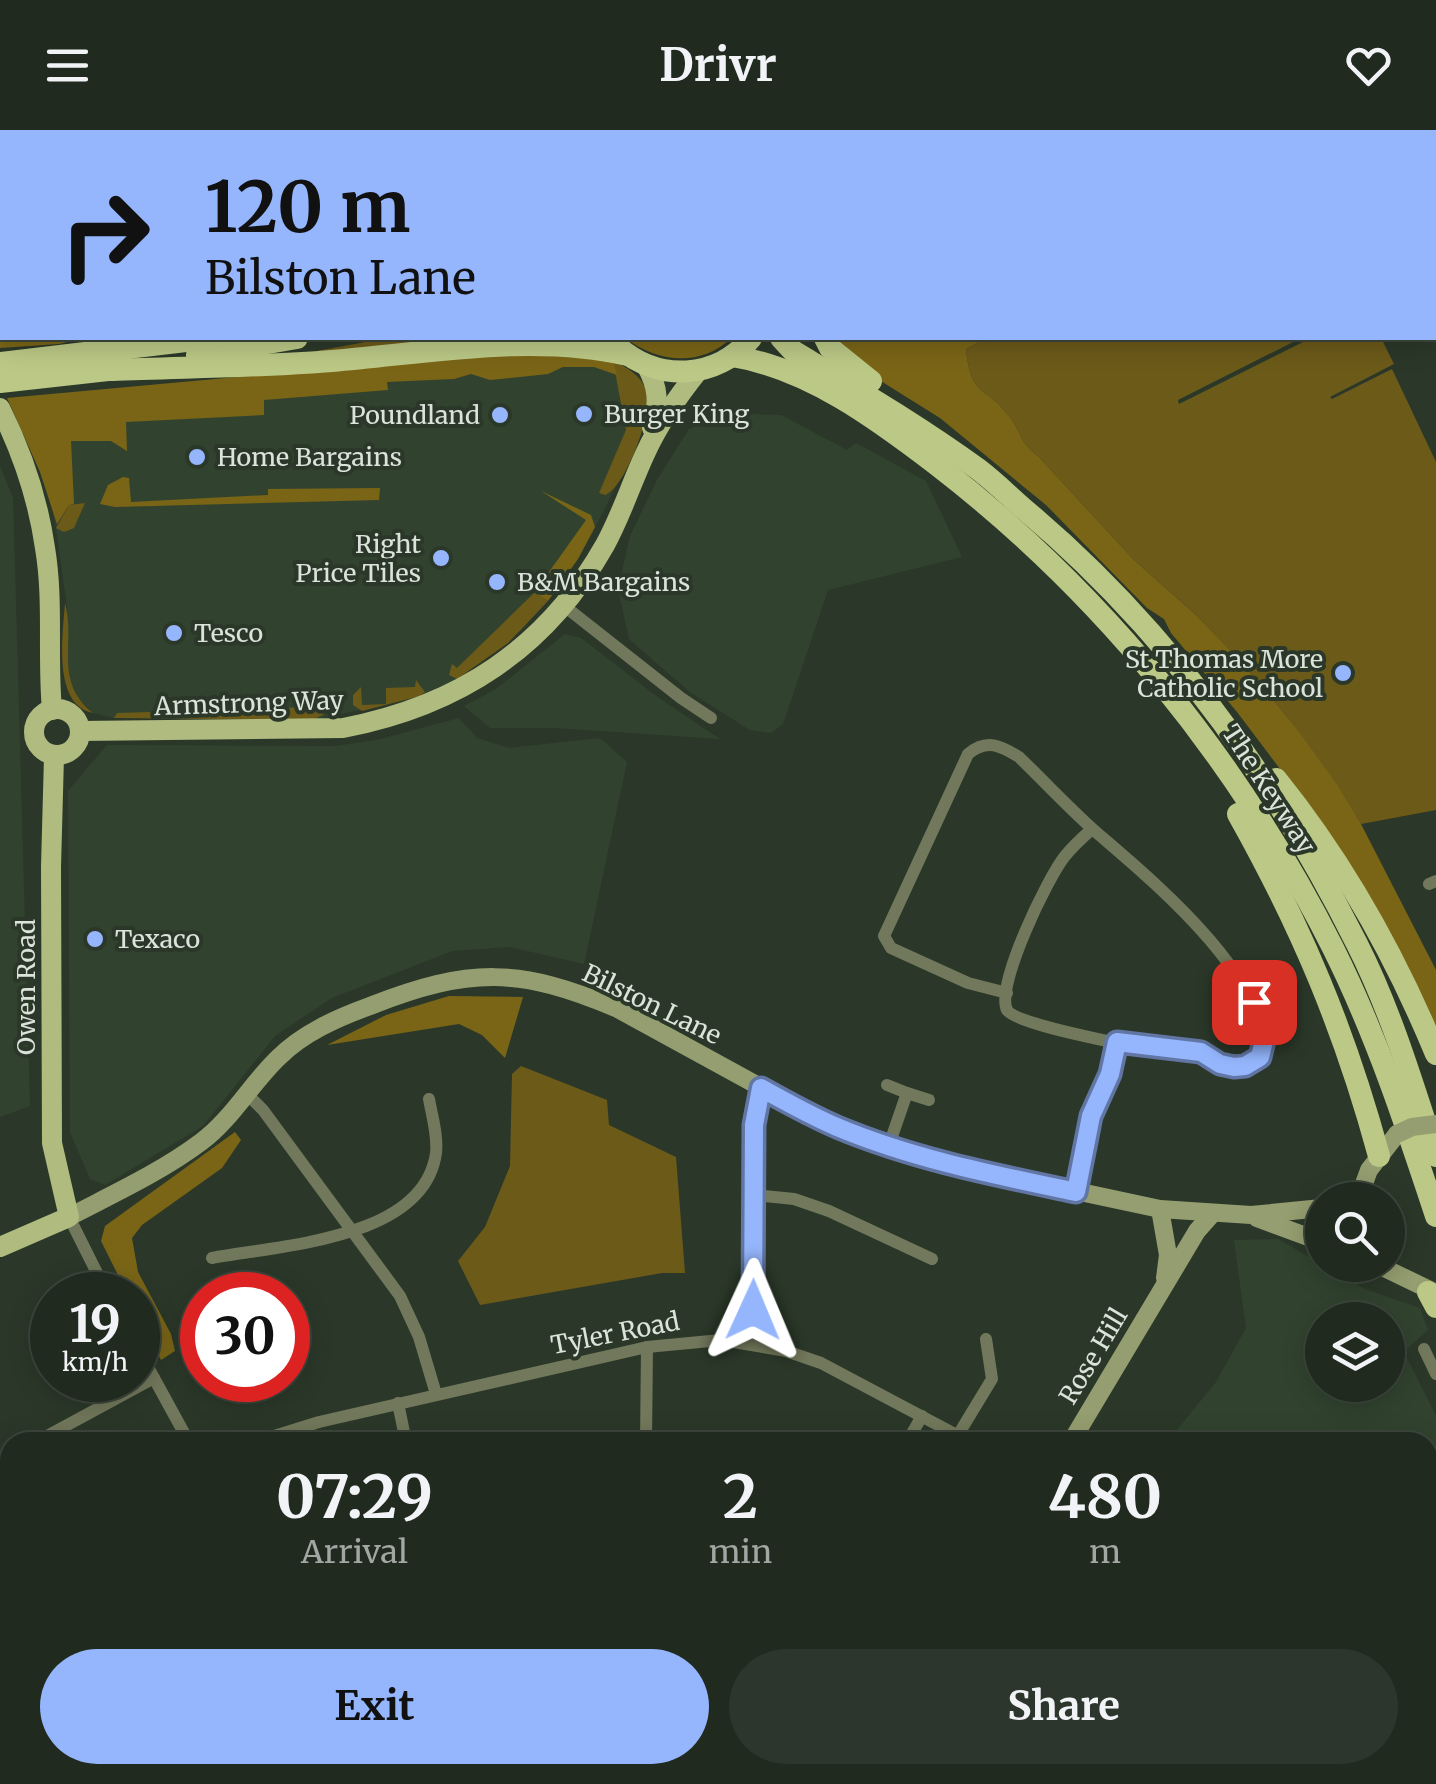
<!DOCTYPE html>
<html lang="en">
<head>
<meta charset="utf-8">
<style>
	:root { --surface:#202a1f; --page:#2d362c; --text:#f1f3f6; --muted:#a2a7a4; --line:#3d463d; --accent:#95b6fd }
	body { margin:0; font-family:Merriweather,serif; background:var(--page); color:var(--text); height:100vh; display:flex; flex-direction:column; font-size:38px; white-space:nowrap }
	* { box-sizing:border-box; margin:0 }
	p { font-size:32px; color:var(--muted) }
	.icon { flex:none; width:55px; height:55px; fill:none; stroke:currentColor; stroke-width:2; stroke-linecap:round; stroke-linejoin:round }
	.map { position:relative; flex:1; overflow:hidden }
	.drawer { position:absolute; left:0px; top:1302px; width:1438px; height:352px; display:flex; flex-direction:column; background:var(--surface); border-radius:30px 30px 0 0; box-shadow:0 5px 25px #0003,0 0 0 2px var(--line) }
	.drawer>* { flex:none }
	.hud { position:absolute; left:0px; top:0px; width:1438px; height:210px; box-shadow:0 5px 25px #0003,0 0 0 2px var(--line); background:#95b6fd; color:#111; overflow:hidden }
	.tools { position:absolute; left:1305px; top:1052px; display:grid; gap:20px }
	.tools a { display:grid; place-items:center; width:100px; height:100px; border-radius:50%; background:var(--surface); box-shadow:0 5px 25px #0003,0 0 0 2px var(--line); font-size:50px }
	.speed { position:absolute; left:30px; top:1142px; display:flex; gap:20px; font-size:50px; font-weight:700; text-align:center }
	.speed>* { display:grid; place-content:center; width:130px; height:130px; border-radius:50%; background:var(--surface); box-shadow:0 5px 25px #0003,0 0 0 2px var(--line); line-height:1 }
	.speed small { font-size:25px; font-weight:400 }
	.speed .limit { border:15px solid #d22; background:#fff; color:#111 }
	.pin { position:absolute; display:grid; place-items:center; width:85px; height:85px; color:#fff; margin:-42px; border-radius:20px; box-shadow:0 5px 15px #0006 }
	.me { position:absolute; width:110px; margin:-55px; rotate:1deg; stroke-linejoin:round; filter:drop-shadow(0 0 8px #0008) }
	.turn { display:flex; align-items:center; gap:35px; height:210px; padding:0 40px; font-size:45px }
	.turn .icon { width:130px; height:130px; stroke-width:2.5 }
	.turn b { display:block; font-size:70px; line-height:85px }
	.eta { display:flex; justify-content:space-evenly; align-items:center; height:170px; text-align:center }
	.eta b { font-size:60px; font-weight:700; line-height:70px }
	.cta { display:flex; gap:20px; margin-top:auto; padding:20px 40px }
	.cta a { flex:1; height:115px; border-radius:60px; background:var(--accent); color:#111; font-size:40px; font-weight:700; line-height:115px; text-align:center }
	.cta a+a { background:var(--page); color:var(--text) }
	header { display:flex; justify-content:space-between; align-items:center; height:130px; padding:0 40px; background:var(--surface); font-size:45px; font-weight:700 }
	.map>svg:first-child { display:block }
	.built { fill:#31432f; fill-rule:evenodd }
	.green { fill:#6c5a19 }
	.forest { fill:#7a6517 }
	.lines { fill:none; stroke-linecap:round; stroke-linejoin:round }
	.canal { stroke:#032423; stroke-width:14 }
	.minor { stroke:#72785b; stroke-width:12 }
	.secondary { stroke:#959e70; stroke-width:18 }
	.primary { stroke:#afbb7f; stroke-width:20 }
	.trunk { stroke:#bbc886; stroke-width:22 }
	.rail-casing { stroke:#909a8e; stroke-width:8 }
	.rail { stroke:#2b3829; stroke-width:4; stroke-dasharray:11; stroke-linecap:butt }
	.secondary-bridge { stroke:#959e70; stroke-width:18 }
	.route-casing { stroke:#6176a4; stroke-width:25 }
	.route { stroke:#95b6fd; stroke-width:18 }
	.poi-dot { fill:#95b6fd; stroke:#2b3829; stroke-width:4 }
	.labels { text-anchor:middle; stroke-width:8; stroke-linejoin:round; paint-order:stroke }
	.poi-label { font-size:25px; fill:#dbe3da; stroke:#2b3829; text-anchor:start }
	.street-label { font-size:25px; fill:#dbe3da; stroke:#2b3829 }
</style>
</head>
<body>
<header><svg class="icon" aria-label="menu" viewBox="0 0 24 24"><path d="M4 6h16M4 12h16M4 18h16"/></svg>Drivr<svg class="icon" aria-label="heart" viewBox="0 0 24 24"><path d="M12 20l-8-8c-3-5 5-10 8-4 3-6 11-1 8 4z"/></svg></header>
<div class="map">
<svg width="1436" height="1654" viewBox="0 0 1436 1654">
	<rect width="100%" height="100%" fill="#2b3829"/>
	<g class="built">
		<polygon points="506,232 607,235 628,248 643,279 633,322 593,402 560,455 522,500 457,549 409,570 312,590 171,586 114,588 93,583 80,570 67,546 67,477 56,398 39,320 95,271"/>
		<polygon points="746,284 781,285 847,320 856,313 926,351 962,427 828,460 783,594 771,603 750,600 691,563 629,509 618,459 630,406 657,350 689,299 720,286"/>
		<polygon points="0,336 13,368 30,976 0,987"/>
		<polygon points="565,504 581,508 656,566 720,609 556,598 490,598 464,576 496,559"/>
		<polygon points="459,588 477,608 509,618 600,608 627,632 584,834 510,817 452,821 332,868 275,906 203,996 105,1055 90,1049 70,1002 68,661 107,615 336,616 381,609"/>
		<path d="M 1278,1109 L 1365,1159 L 1420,1178 L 1428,1200 L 1404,1222 L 1436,1286 L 1436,1654 L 1343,1654 L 1346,1645 L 1428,1645 L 1428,1312 L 1167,1312 L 1216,1252 L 1246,1198 L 1234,1110 ZM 1322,1190 L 1388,1190 L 1388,1255 L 1322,1255 Z"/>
		<polygon points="943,1645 1314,1645 1329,1654 944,1654"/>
	</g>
	<g class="green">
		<polygon points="733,0 898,0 725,2"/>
		<polygon points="387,208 602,208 609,216 306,223"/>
		<path d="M 1003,208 L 1301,208 L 1178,270 L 1179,274 L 1311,208 L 1381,208 L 1394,234 L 1330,267 L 1332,269 L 1392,239 L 1436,332 L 1436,680 L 1361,694 L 1294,595 L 1237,527 L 1196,485 L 1133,429 L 1038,326 C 1019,312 1022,303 1009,286 C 986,255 971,269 966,219 L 981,211 L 993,213 Z"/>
		<path d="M 613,231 C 627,237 644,247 647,264 C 652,286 625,358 605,365 L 599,363 L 626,300 Z"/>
		<polygon points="85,373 74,398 64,402 56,398 69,375"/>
		<polygon points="534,463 548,471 508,513 457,549 449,545 452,534 457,538"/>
		<path d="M 65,473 C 76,514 53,550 93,583 C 52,575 63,503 65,473 Z"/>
		<polygon points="416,550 425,562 420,566 362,581 353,575 353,565 361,557 362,575 386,574 386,558 415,557"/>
		<polygon points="316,562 327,571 323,585 312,590 114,588 117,583 312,577 312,564"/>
		<polygon points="521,936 607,970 609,995 676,1027 685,1143 662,1143 480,1175 458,1131 485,1097 510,1036 512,944"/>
		<polygon points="454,1645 525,1645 533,1654 469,1654"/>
	</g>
	<g class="forest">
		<polygon points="0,145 2,208 85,208 59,214 0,218"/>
		<path d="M 625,208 L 731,208 C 700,238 657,232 625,208 Z"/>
		<path d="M 832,208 L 1003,208 L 993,213 L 981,211 L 966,219 C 971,269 986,255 1009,286 C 1022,303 1019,312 1038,326 L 1133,429 L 1196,485 L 1237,527 L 1294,595 L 1336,653 L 1361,694 L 1436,840 L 1436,905 L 1305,672 L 1237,582 L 1171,503 L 1164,489 L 1147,478 L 1046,375 L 940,288 L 876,248 Z"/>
		<polygon points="511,222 613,231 617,245 594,237 563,237 548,244 490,250 471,244 454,249 387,252 388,260 264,270 264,285 126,292 127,321 111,311 71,311 74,374 69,375 57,394 40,342 7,268"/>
		<polygon points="123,347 129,348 131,372 268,365 268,359 380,358 379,370 115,377 100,374 108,355"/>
		<polygon points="541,361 591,385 595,397 578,429 548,471 534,463 586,390"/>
		<polygon points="449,866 523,867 505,928 482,905 459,894 327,915 386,885"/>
		<polygon points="235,1002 241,1010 222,1038 142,1095 132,1108 138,1142 171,1204 175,1221 161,1230 138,1184 138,1165 128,1165 101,1111 105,1096"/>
	</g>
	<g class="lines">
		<g class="canal">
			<polyline points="680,2 688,0"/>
			<polyline points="0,100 2,100"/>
		</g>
		<g class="minor">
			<polyline points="41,2 45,2"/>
			<polyline points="312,2 320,0"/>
			<polyline points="0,13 2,13"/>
			<polyline points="563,475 681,568 711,588"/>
			<polyline points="1429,754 1436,751"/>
			<path d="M 1007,863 L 968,853 L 891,818 L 884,806 L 968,624 C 987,608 1001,616 1019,627 C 1045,652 1069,678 1096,702 C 1147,746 1278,853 1260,927 C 1251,934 1244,938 1232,936 C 1219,935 1210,925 1198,922 C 1182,918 1167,921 1152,919 C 1130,916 1014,894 1007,880 C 995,856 1048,747 1065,726 C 1073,716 1083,707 1092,699"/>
			<polyline points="887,955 907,963 889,1015"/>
			<polyline points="246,963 263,980 400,1166 419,1207 436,1264"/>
			<polyline points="907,963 929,970"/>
			<polyline points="1075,1062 1091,986 1110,944 1117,912"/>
			<polyline points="754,1065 794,1069 829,1081 932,1129"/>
			<polyline points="69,1087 108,1165"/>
			<path d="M 212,1128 C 280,1115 424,1110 436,1023 C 438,1006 432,986 429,969"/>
			<polyline points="753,1214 754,995 761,958"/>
			<polyline points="138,1219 189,1312"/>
			<polyline points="1424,1219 1436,1244"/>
			<polyline points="398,1273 406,1312"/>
			<polyline points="958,1305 992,1249 986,1209"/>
			<polyline points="36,1312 154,1248"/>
			<polyline points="255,1312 319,1292 647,1217 721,1210 786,1221 821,1233 970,1312"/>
			<polyline points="646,1312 647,1217"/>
			<polyline points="907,1312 922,1286"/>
			<polyline points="0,1556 10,1556"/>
			<polyline points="315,1645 317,1654"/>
			<polyline points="570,1645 601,1654"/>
			<polyline points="749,1645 750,1654"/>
			<polyline points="1351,1645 1364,1654"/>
			<polyline points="631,1654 633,1645"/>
			<polyline points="1288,1654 1292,1645"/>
		</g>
		<g class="secondary">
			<polyline points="1358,1070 1369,1040 1397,1004"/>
			<polyline points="1160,1079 1168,1125 1165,1148"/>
			<path d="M 69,1087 C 113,1064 161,1042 201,1012 C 231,990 251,954 278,928 C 303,903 337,888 370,876 C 470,837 519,837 618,879 L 819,989 L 945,1033 L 1160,1079 L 1251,1085 L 1322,1078"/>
			<polyline points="1257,1088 1322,1112"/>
			<polyline points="1378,1135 1436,1163"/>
			<polyline points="1071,1312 1197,1101 1213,1083"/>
			<polyline points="863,1654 869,1645"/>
		</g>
		<g class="primary">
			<path d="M 646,235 C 659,258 659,273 652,298"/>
			<path d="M 0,278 C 22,322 38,369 45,418 C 54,471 47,526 52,580"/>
			<circle cx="57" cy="602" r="23"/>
			<path d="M 80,601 L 343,598 C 458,576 546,519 605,415 C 621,386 631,354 645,324 C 659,293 678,266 699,240"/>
			<polyline points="0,1117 69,1087 52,1013 51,737 54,626"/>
		</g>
		<g class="trunk">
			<polyline points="1044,2 1055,0"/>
			<polyline points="1126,2 1134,0"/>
			<polyline points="1181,2 1191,0"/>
			<polyline points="1235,2 1240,0"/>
			<path d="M 781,208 L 793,221 C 856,259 919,296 978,339 C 994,351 1009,366 1024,379 C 1166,498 1274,648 1357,814 C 1391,881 1413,955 1436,1026"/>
			<polyline points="825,208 830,218 871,251"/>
			<path d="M 618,217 C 658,252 717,250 751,208"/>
			<polyline points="197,225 297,208"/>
			<path d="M 732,226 C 808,238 877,289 937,335 C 1103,463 1239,631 1333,818 C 1376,904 1406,995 1436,1086"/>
			<polyline points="0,233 211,208"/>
			<path d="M 111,240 C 185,237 259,237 332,231 C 429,223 531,203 628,225"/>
			<polyline points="0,252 126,238"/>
			<path d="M 1276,649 C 1343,732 1395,825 1436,924"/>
			<path d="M 1238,684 C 1302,798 1345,901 1379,1026"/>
			<polyline points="1428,1162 1436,1177"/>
		</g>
		<g class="rail-casing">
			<g id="rail">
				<polyline points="0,1379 10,1385"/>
				<polyline points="426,1645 441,1654"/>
			</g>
		</g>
		<use href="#rail" class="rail"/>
		<polyline class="secondary-bridge" points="1397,1004 1412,997 1436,994"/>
	</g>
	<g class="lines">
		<g class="route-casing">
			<path id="route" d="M 753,1180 L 754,995 L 761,958 C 786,972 811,986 837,997 C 913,1029 995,1045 1076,1062 L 1091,986 L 1110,944 L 1117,912 L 1201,922 L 1220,934 L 1234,937 L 1245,936 L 1260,927 L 1264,911 L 1254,872"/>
		</g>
		<use href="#route" class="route"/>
	</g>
	<g class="poi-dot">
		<circle cx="584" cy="284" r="10"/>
		<circle cx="500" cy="285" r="10"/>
		<circle cx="197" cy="327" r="10"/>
		<circle cx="441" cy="428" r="10"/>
		<circle cx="497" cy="452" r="10"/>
		<circle cx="174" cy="503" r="10"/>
		<circle cx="1343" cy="543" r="10"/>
		<circle cx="95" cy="809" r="10"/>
	</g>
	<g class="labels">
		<g class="poi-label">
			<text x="604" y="293">Burger King</text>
			<text x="480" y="294" text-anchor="end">Poundland</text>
			<text x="217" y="336">Home Bargains</text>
			<text x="421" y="423" text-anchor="end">Right<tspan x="421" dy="29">Price Tiles</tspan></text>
			<text x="517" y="461">B&amp;M Bargains</text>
			<text x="194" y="512">Tesco</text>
			<text x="1323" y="538" text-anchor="end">St Thomas More<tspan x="1323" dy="29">Catholic School</tspan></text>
			<text x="115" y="818">Texaco</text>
		</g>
		<g class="street-label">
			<text transform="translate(249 573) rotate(-2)" y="9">Armstrong Way</text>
			<text transform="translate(1269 659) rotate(57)" y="9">The Keyway</text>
			<text transform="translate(26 857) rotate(-90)" y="9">Owen Road</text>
			<text transform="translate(652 874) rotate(26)" y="9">Bilston Lane</text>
			<text transform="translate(615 1203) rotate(-11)" y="9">Tyler Road</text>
			<text transform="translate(1093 1226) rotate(-59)" y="9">Rose Hill</text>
		</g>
	</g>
</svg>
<div class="tools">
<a><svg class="icon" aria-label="search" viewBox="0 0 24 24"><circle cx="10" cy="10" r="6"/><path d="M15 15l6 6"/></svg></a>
<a><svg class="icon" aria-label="layers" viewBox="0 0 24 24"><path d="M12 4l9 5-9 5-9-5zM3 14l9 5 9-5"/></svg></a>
</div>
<div class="speed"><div>19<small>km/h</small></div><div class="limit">30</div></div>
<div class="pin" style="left:1254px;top:872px;background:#d93025"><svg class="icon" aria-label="arrive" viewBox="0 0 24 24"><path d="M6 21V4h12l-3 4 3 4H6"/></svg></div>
<svg class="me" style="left:753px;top:1180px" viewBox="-20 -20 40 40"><path d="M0-17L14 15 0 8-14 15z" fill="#95b6fd" stroke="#fff" stroke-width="4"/></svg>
<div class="hud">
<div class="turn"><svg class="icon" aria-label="right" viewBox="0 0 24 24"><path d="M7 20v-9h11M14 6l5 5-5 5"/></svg><div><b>120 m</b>Bilston Lane</div></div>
</div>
<section class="drawer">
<div class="eta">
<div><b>07:29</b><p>Arrival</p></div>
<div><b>2</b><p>min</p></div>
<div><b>480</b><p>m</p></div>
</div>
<div class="cta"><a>Exit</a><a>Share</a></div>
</section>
</div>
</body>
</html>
